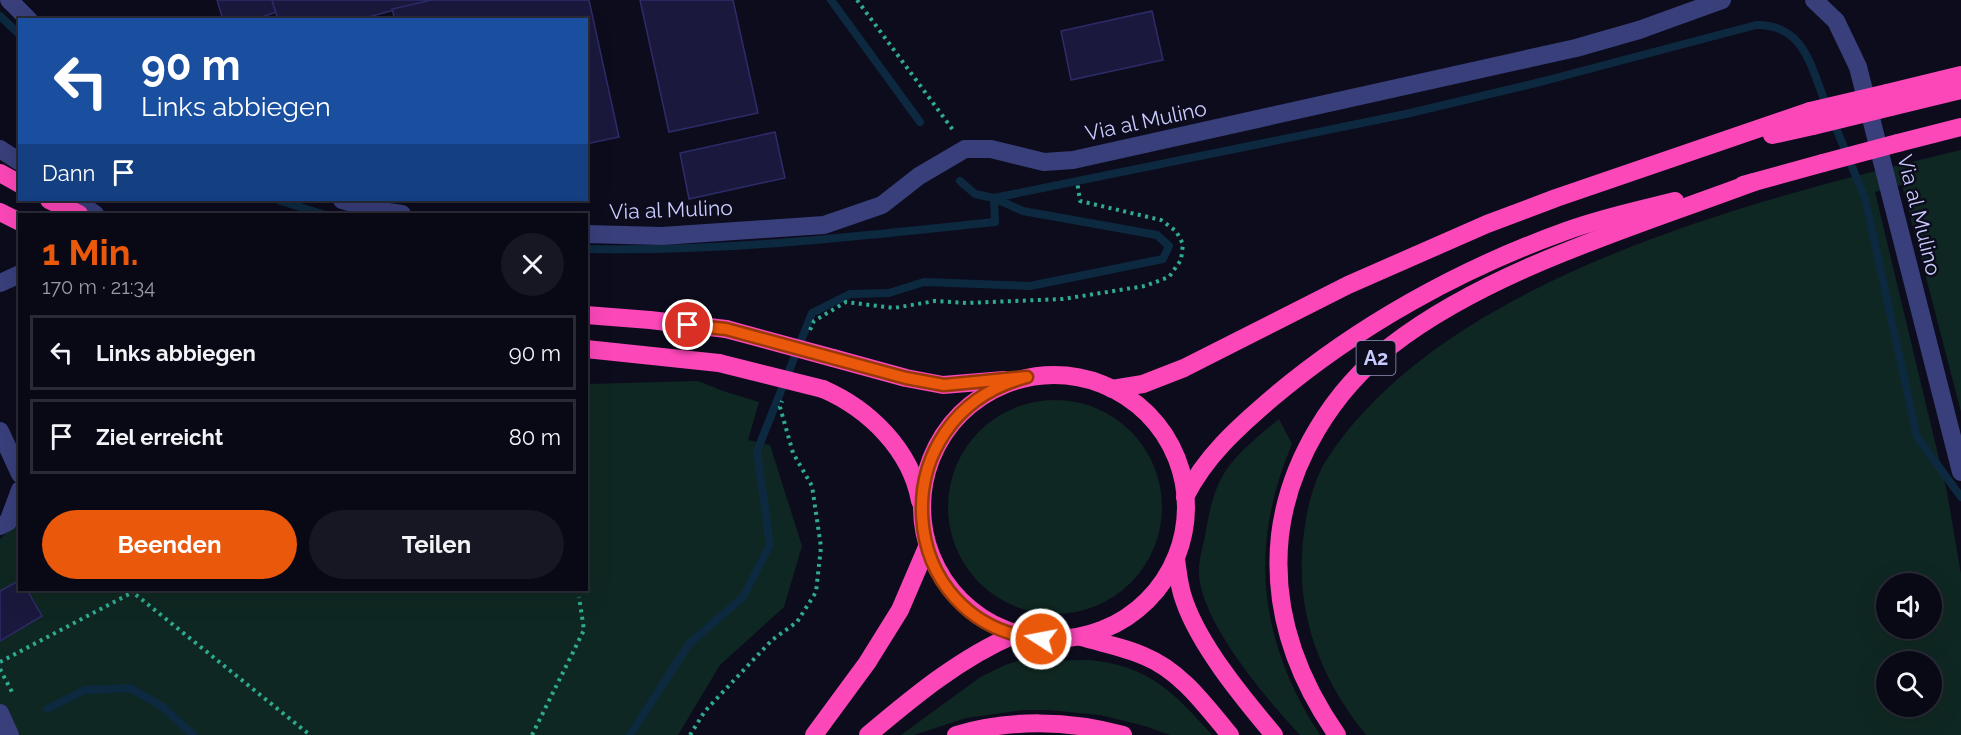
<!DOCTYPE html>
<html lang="de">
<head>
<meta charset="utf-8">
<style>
	:root { --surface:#090916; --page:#171723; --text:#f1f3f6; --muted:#999aa1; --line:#292a35; --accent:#ea580c }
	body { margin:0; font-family:Raleway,sans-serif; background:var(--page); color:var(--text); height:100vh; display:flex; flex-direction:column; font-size:22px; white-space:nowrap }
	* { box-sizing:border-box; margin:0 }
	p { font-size:20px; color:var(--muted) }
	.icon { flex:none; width:33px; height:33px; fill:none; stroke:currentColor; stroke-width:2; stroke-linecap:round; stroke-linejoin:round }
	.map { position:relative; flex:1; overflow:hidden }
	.side { position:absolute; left:18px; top:213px; width:570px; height:378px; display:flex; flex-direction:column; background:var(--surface); border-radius:0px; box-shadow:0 6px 24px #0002,0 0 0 2px var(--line) }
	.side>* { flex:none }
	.banner { position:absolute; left:18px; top:18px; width:570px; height:183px; border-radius:0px; box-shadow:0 6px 24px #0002,0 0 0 2px var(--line); background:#1a4fa0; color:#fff; overflow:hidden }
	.buttons { position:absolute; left:1876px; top:573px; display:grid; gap:12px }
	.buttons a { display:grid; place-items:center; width:66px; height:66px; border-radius:50%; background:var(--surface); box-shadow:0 6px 24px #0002,0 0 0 2px var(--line); font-size:30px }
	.pin { position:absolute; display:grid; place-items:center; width:51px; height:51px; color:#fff; margin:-26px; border:3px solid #fff; border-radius:50%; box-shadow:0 2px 6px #0007 }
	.me { position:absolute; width:66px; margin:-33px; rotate:281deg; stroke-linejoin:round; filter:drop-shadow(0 0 4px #0008) }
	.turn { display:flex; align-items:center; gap:21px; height:126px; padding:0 24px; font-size:27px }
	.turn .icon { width:78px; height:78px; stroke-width:2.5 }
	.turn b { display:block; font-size:42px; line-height:51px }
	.then { display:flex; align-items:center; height:57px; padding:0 24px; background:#0003; gap:12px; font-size:22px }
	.round { display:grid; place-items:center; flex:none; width:63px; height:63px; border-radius:32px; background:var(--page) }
	.headline { display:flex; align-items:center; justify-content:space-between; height:102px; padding:0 24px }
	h1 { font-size:36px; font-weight:700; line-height:45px; color:var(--accent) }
	.cta { display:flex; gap:12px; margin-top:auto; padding:12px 24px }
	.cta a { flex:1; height:69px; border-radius:36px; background:var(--accent); color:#fff; font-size:24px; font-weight:700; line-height:69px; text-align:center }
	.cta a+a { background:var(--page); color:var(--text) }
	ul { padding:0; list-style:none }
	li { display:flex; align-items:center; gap:18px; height:75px; margin:0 12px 9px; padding:0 12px; border:3px solid var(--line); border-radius:0px }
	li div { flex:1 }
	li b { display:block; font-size:22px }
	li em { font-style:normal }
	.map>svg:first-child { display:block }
	.green { fill:#0f2722; fill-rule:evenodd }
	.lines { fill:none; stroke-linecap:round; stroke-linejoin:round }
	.stream { stroke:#0d2940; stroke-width:8 }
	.building { fill:#1a193d; stroke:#2e2b69; stroke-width:1.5 }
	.path { stroke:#2fab91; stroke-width:4; stroke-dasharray:3 4.5; stroke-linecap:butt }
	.minor { stroke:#383f7b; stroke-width:18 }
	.highway { stroke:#fb47b8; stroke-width:18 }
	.highway-bridge { stroke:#fb47b8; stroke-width:18 }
	.route-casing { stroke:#983908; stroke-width:15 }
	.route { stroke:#ea580c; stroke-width:10 }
	.labels { text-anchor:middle; stroke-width:5; stroke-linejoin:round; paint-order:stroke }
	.shield { fill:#0c0c1d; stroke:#9092ba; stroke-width:1.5 }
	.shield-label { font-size:20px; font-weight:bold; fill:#c9cbfe }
	.street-label { font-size:21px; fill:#c9cbfe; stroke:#0c0c1d }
</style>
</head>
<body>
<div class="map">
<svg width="1961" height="735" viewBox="0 0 1961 735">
	<rect width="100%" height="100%" fill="#0c0c1d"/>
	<g class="green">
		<path d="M 1961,150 L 1961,412 L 1902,185 L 1875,192 L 1947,492 L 1961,574 L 1961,735 L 1366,735 C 1324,683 1299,624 1302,557 C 1303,526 1310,486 1327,459 C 1446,276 1760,198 1961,150 ZM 1887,584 L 1932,584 L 1932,628 L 1887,628 ZM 1887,662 L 1932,662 L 1932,706 L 1887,706 Z"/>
		<polygon points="698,381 723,391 759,402 748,440 770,445 802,546 784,607 720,665 678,735 0,735 0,539 19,520 20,590 586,590 587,384"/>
		<circle cx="1055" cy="507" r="107"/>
		<path d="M 1279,419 L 1292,444 C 1248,547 1259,642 1320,735 L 1300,735 C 1267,700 1202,623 1199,575 C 1198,559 1204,545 1206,530 C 1210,507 1215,485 1229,466 C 1243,448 1262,433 1279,419 Z"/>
		<path d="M 1089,660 C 1148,665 1175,693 1212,735 L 1170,735 L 1145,726 L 1100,715 L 1048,710 L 1023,710 L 966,718 L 914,735 L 901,735 L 979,678 L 1005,665 L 1018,661 Z"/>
	</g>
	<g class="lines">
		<g class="stream">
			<polyline points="831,0 920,122"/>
			<polyline points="0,16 20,35"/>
			<polyline points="1833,121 1865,198 1917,437 1961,497"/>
			<path d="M 960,181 L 975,194 L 994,198 L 1406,114 L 1544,81 L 1756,25 C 1805,24 1811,68 1827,107"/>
			<polyline points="278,200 322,214"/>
			<path d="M 586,249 C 724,252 859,236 995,222 L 994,198 L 1023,211 L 1157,235 L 1169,246 L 1163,259 L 1030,286 L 924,282 L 889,293 L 850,294 L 812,313 L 757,451 L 770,545 L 743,597 L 689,644 L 630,735"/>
			<polyline points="47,709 85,690 130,688 163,707 193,735"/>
		</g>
	</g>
	<g class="building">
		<polygon points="217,0 272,0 276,12 254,20 223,20"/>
		<polygon points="272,0 432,0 357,20 278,20"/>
		<polygon points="432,0 589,0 619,137 586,144 586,20 395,20 392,9"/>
		<polygon points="640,0 733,0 758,113 669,132"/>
		<polygon points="1152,11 1163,60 1071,80 1061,31"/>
		<polygon points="775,132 785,178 689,199 680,153"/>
		<polygon points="20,580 20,590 27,590 42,616 0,641 0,591"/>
	</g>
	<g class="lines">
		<g class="path">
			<polyline points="857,0 953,130"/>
			<polyline points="810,330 814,321 846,302 894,308 935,301 967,303 1063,299 1145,286 1169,277 1181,260 1183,244 1176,231 1161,220 1080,201 1077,181"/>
			<polyline points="130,590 310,735"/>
			<polyline points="0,662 133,592"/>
			<polyline points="0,669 12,692"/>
			<polyline points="532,735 584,630 579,597"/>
			<polyline points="690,735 705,711 772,640 797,622 816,592 821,547 812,486 793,453 780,407 782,401"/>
		</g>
		<g class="minor">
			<polyline points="9,0 29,20"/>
			<polyline points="1814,0 1836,21 1858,67 1961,472"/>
			<polyline points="0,149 20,162"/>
			<polyline points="74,200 95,214"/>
			<polyline points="342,200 381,211 402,214"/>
			<polyline points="586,234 662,236 824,225 882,205 919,176 965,149 991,149 1044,162 1073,160 1576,48 1639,30 1722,0"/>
			<polyline points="0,283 20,274"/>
			<polyline points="0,431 20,474"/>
			<polyline points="0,526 8,522 20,490"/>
			<polyline points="0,713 10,735"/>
		</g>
		<g class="highway">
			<polyline points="1887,93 1961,75"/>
			<polyline points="1891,107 1961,90"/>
			<polyline points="1772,135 1813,126"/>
			<polyline points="1898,143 1961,127"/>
			<polyline points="0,173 20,184"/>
			<polyline points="1743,185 1823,163"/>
			<polyline points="49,200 79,214"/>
			<polyline points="0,212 20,222"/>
			<polyline points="586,315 650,320 726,329"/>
			<polyline points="586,349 719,363"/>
			<polyline points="833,358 906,378 943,385 1004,380"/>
			<circle cx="1054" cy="507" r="132"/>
			<path d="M 823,389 C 869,409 911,450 920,501"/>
			<polyline points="1112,389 1143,384 1184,368 1348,285 1487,224 1556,198 1810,111"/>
			<path d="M 1185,497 C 1205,457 1237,428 1271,399 C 1357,326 1460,269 1566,231 C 1601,218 1639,210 1675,201"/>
			<path d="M 1176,559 C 1178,573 1179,587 1184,600 C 1199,645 1243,698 1274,735"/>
			<path d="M 1081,637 C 1101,643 1124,647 1144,656 C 1181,671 1205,705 1230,735"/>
			<polyline points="814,735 867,663 900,610 927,547"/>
			<path d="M 868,735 C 913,697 961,657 1016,634"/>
			<path d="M 956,735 C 1009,719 1070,720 1123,735"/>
			<path d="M 1337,735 C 1296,676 1272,608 1280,535 C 1289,461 1333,390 1392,345 C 1490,269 1637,226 1754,182"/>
		</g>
		<g class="highway-bridge">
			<polyline points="1810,111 1887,93"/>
			<polyline points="1813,126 1891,107"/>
			<polyline points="1823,163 1898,143"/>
			<polyline points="726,329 833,358"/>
			<polyline points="719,363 823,389"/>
		</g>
	</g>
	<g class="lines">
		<g class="route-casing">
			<path id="route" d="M 688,325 L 726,329 L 906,378 L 944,385 L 1027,377 C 877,416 893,626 1041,639"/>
		</g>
		<use href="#route" class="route"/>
	</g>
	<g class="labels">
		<rect class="shield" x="1356.5" y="341" width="39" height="34" rx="4.5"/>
		<g class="shield-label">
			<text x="1376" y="365">A2</text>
		</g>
		<g class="street-label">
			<text transform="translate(1146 121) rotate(-12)" y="7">Via al Mulino</text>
			<text transform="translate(671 210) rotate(-2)" y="7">Via al Mulino</text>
			<text transform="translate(1919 215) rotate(76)" y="7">Via al Mulino</text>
		</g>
	</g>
</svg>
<div class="buttons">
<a><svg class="icon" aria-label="sound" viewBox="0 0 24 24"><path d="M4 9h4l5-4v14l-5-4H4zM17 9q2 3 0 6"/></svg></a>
<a><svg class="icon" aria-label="search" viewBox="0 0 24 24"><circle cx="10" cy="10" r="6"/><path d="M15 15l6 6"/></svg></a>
</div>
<div class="pin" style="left:688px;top:325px;background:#d93025"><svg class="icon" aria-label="arrive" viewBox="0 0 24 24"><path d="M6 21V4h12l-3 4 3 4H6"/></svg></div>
<svg class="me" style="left:1041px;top:639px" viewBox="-20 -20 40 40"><circle r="17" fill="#ea580c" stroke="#fff" stroke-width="3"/><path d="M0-11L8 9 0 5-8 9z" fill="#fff"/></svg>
<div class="banner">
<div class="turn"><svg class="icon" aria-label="left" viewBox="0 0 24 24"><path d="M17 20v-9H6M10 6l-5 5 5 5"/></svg><div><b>90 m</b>Links abbiegen</div></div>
<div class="then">Dann<svg class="icon" aria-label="arrive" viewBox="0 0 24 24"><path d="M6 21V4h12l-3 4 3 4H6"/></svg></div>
</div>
<section class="side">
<div class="headline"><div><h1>1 Min.</h1><p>170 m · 21:34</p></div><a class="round"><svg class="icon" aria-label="close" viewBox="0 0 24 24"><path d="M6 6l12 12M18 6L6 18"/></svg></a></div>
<ul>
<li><svg class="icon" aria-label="left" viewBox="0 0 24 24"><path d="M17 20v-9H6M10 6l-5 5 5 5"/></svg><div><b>Links abbiegen</b></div><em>90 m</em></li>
<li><svg class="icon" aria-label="arrive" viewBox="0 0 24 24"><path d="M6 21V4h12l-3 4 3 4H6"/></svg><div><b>Ziel erreicht</b></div><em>80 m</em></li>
</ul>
<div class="cta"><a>Beenden</a><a>Teilen</a></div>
</section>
</div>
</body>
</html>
